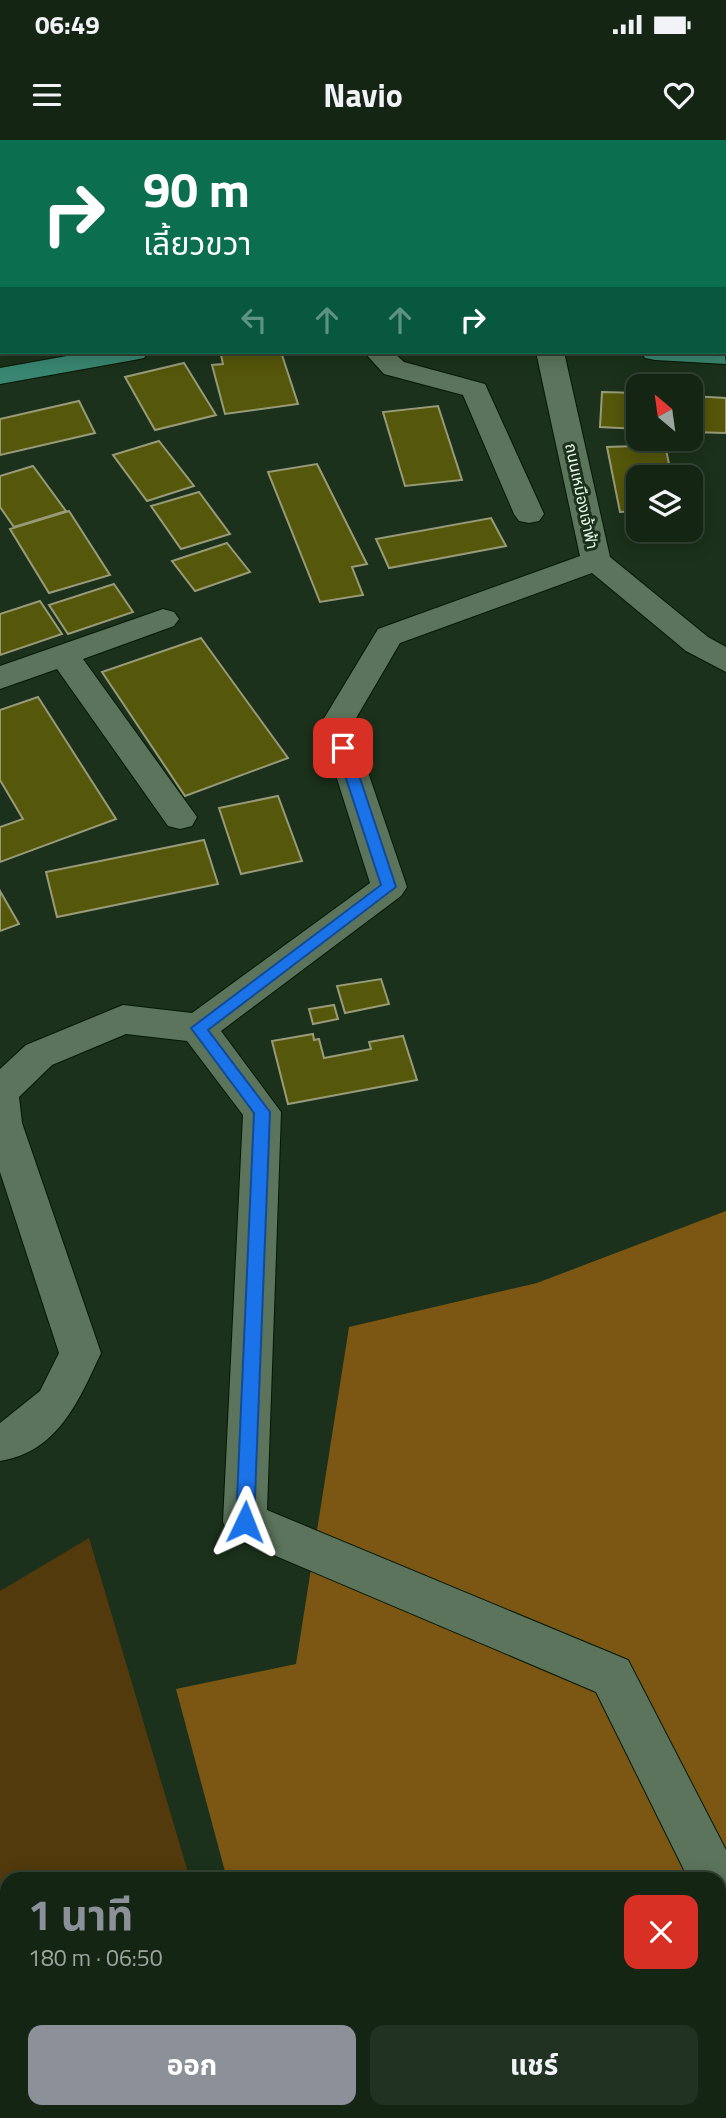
<!DOCTYPE html>
<html lang="th">
<head>
<meta charset="utf-8">
<style>
	:root { --surface:#142514; --page:#213122; --text:#f1f3f6; --muted:#9da5a0; --line:#334234; --accent:#8c9099 }
	body { margin:0; font-family:"Titillium Web","Noto Sans Thai",sans-serif; background:var(--page); color:var(--text); height:100vh; display:flex; flex-direction:column; font-size:26px; white-space:nowrap }
	* { box-sizing:border-box; margin:0 }
	p { font-size:23px; color:var(--muted) }
	.icon { flex:none; width:38px; height:38px; fill:none; stroke:currentColor; stroke-width:2; stroke-linecap:round; stroke-linejoin:round }
	.map { position:relative; flex:1; overflow:hidden }
	.details { position:absolute; left:0px; top:1732px; width:726px; height:247px; display:flex; flex-direction:column; background:var(--surface); border-radius:21px 21px 0 0; box-shadow:0 4px 18px #0003,0 0 0 2px var(--line) }
	.details>* { flex:none }
	.guide { position:absolute; left:0px; top:0px; width:726px; height:214px; box-shadow:0 4px 18px #0003,0 0 0 2px var(--line); background:#0b6e4f; color:#fff; overflow:hidden }
	.needle { width:46px; rotate:331deg }
	.tools { position:absolute; left:626px; top:234px; display:grid; gap:14px }
	.tools a { display:grid; place-items:center; width:77px; height:77px; border-radius:14px; background:var(--surface); box-shadow:0 4px 18px #0003,0 0 0 2px var(--line); font-size:35px }
	.pin { position:absolute; display:grid; place-items:center; width:60px; height:60px; color:#fff; margin:-30px; border-radius:14px; box-shadow:0 4px 10px #0006 }
	.me { position:absolute; width:77px; margin:-38px; rotate:2deg; stroke-linejoin:round; filter:drop-shadow(0 0 5px #0008) }
	.turn { display:flex; align-items:center; gap:24px; height:147px; padding:0 28px; font-size:32px }
	.turn .icon { width:91px; height:91px; stroke-width:2.5 }
	.turn b { display:block; font-size:49px; line-height:60px }
	.lanes { display:flex; align-items:center; height:66px; padding:0 28px; background:#0003; justify-content:center; gap:35px; direction:ltr }
	.lanes .off { opacity:.35 }
	.round { display:grid; place-items:center; flex:none; width:74px; height:74px; border-radius:14px; background:var(--page) }
	.summary { display:flex; align-items:center; justify-content:space-between; height:119px; padding:0 28px }
	h1 { font-size:42px; font-weight:700; line-height:52px; color:var(--accent) }
	.button { display:flex; gap:14px; margin-top:auto; padding:14px 28px }
	.button a { flex:1; height:80px; border-radius:14px; background:var(--accent); color:#fff; font-size:28px; font-weight:700; line-height:80px; text-align:center }
	.button a+a { background:var(--page); color:var(--text) }
	.status { display:flex; justify-content:space-between; align-items:center; height:49px; padding:0 35px; background:var(--surface); direction:ltr }
	.status svg { height:19px; fill:currentColor }
	header { display:flex; justify-content:space-between; align-items:center; height:91px; padding:0 28px; background:var(--surface); font-size:32px; font-weight:700 }
	.map>svg:first-child { display:block }
	.green { fill:#523a0d }
	.forest { fill:#7b5713 }
	.building { fill:#55570a; stroke:#989b78; stroke-width:2 }
	.lines { fill:none; stroke-linecap:round; stroke-linejoin:round }
	.minor-casing { stroke:#041905; stroke-width:2 }
	.major-casing { stroke:#041905; stroke-width:2 }
	.minor { fill:#5b745b; fill-rule:evenodd }
	.major { fill:#398771; fill-rule:evenodd }
	.route { fill:#1a73e8; stroke:#114b97; stroke-width:2 }
	.labels { text-anchor:middle; stroke-width:6; stroke-linejoin:round; paint-order:stroke }
	.far-street-label { font-size:16px; fill:#ebfaeb; stroke:#1b311b }
</style>
</head>
<body>
<div class="status"><b>06:49</b><svg viewBox="0 0 49 12"><path d="M0 12V9h3v3zM5 12V6h3v6zM10 12V3h3v9zM15 12V0h3v12zM26 1h20v11H26zM47 4h2v5h-2z"/></svg></div>
<header><svg class="icon" aria-label="menu" viewBox="0 0 24 24"><path d="M4 6h16M4 12h16M4 18h16"/></svg>Navio<svg class="icon" aria-label="heart" viewBox="0 0 24 24"><path d="M12 20l-8-8c-3-5 5-10 8-4 3-6 11-1 8 4z"/></svg></header>
<div class="map">
<svg width="726" height="1978" viewBox="0 0 726 1978">
	<rect width="100%" height="100%" fill="#1b311b"/>
	<polygon class="green" points="89,1398 190,1739 7,1740 7,1972 259,1972 261,1978 0,1978 0,1451"/>
	<polygon class="forest" points="726,1071 726,1978 293,1978 291,1972 719,1972 719,1740 227,1739 176,1549 296,1524 349,1187 537,1143"/>
	<g class="building">
		<polygon points="405,0 479,0 405,2"/>
		<polygon points="535,0 612,0 535,2"/>
		<polygon points="245,212 281,212 298,264 225,274 212,225 223,224 221,215"/>
		<polygon points="184,223 216,275 155,290 125,237"/>
		<polygon points="602,252 639,253 639,289 600,287"/>
		<polygon points="691,256 726,258 726,293 691,292"/>
		<polygon points="79,261 95,293 0,315 0,279"/>
		<polygon points="438,266 462,340 405,346 383,272"/>
		<polygon points="159,301 194,346 147,361 113,315"/>
		<polygon points="665,305 672,338 639,338 639,371 620,372 607,307"/>
		<polygon points="317,324 367,424 352,427 363,455 320,462 268,332"/>
		<polygon points="33,326 66,371 14,387 0,367 0,336"/>
		<polygon points="199,352 230,394 181,409 151,366"/>
		<polygon points="69,371 110,435 49,453 10,389"/>
		<polygon points="491,378 506,406 389,428 376,399"/>
		<polygon points="227,403 250,432 195,451 172,421"/>
		<polygon points="114,444 133,472 68,494 49,465"/>
		<polygon points="40,461 62,494 0,515 0,474"/>
		<polygon points="201,498 288,618 185,656 102,532"/>
		<polygon points="38,557 116,679 0,722 0,687 23,679 0,640 0,570"/>
		<polygon points="278,656 302,721 241,734 219,668"/>
		<polygon points="204,700 218,744 57,777 46,732"/>
		<polygon points="0,751 19,784 0,791"/>
		<polygon points="381,839 389,864 345,873 337,846"/>
		<polygon points="334,865 338,879 313,884 309,869"/>
		<polygon points="313,894 314,900 319,899 324,918 371,909 369,902 403,896 417,940 288,964 272,901"/>
	</g>
	<g class="lines">
		<g class="minor-casing">
			<g id="minor">
				<polygon points="71,0 96,0 97,2 72,2"/>
				<polygon points="119,0 146,0 118,2"/>
				<rect x="0" y="51" width="2" height="16"/>
				<rect x="724" y="65" width="2" height="16"/>
				<polygon points="724,143 726,144 726,160 724,160"/>
				<polygon points="2,154 2,171 0,171 0,155"/>
				<polygon points="364,212 393,212 404,222 485,244 544,374 539,381 529,383 519,381 514,374 463,255 384,234"/>
				<path d="M 536,212 L 564,212 L 610,417 L 708,497 L 726,507 L 726,532 L 686,511 L 592,433 L 400,503 L 352,585 L 407,747 L 401,756 L 221,891 L 281,972 L 267,1370 L 628,1520 L 726,1710 L 726,1760 L 719,1763 L 719,1740 L 689,1740 L 596,1552 L 229,1396 L 223,1382 L 243,975 L 187,901 L 126,894 L 52,925 L 19,957 L 22,983 L 101,1213 C 79,1260 58,1312 0,1321 L 0,1283 L 40,1251 L 59,1213 L 0,1032 L 0,929 L 26,905 L 123,865 L 192,873 L 370,743 L 320,585 L 378,489 L 580,416 Z"/>
				<polygon points="163,469 174,472 179,479 174,486 83,519 197,677 192,686 180,689 168,686 57,529 0,549 0,526"/>
			</g>
		</g>
		<g class="major-casing">
			<g id="major">
				<polygon points="724,208 726,224 655,220 645,218 641,212 724,212"/>
				<polygon points="89,212 148,212 144,218 134,220 0,244 0,228"/>
			</g>
		</g>
		<use href="#minor" class="minor"/>
		<use href="#major" class="major"/>
	</g>
	<polygon class="route" points="343,604 350,608 396,747 208,890 270,972 254,1382 251,1388 245,1391 238,1388 236,1382 254,973 191,888 381,745 336,608"/>
	<g class="labels">
		<g class="far-street-label">
			<text transform="translate(582 356) rotate(78)" y="6">ถนนเหมืองเจ้าฟ้า</text>
		</g>
	</g>
</svg>
<div class="tools">
<a><svg class="needle" viewBox="-14 -14 28 28"><path d="M0-13l5 13h-10z" fill="#e53935"/><path d="M0 13l5-13h-10z" fill="#9da5a0"/></svg></a>
<a><svg class="icon" aria-label="layers" viewBox="0 0 24 24"><path d="M12 4l9 5-9 5-9-5zM3 14l9 5 9-5"/></svg></a>
</div>
<div class="pin" style="left:343px;top:608px;background:#d93025"><svg class="icon" aria-label="arrive" viewBox="0 0 24 24"><path d="M6 21V4h12l-3 4 3 4H6"/></svg></div>
<svg class="me" style="left:245px;top:1382px" viewBox="-20 -20 40 40"><path d="M0-17L14 15 0 8-14 15z" fill="#1a73e8" stroke="#fff" stroke-width="4"/></svg>
<div class="guide">
<div class="turn"><svg class="icon" aria-label="right" viewBox="0 0 24 24"><path d="M7 20v-9h11M14 6l5 5-5 5"/></svg><div><b>90 m</b>เลี้ยวขวา</div></div>
<div class="lanes"><svg class="icon off" aria-label="left" viewBox="0 0 24 24"><path d="M17 20v-9H6M10 6l-5 5 5 5"/></svg><svg class="icon off" aria-label="ahead" viewBox="0 0 24 24"><path d="M12 20V5M6 11l6-6 6 6"/></svg><svg class="icon off" aria-label="ahead" viewBox="0 0 24 24"><path d="M12 20V5M6 11l6-6 6 6"/></svg><svg class="icon" aria-label="right" viewBox="0 0 24 24"><path d="M7 20v-9h11M14 6l5 5-5 5"/></svg></div>
</div>
<section class="details">
<div class="summary"><div><h1>1 นาที</h1><p>180 m · 06:50</p></div><a class="round" style="background:#d93025;color:#fff"><svg class="icon" aria-label="close" viewBox="0 0 24 24"><path d="M6 6l12 12M18 6L6 18"/></svg></a></div>
<div class="button"><a>ออก</a><a>แชร์</a></div>
</section>
</div>
</body>
</html>
